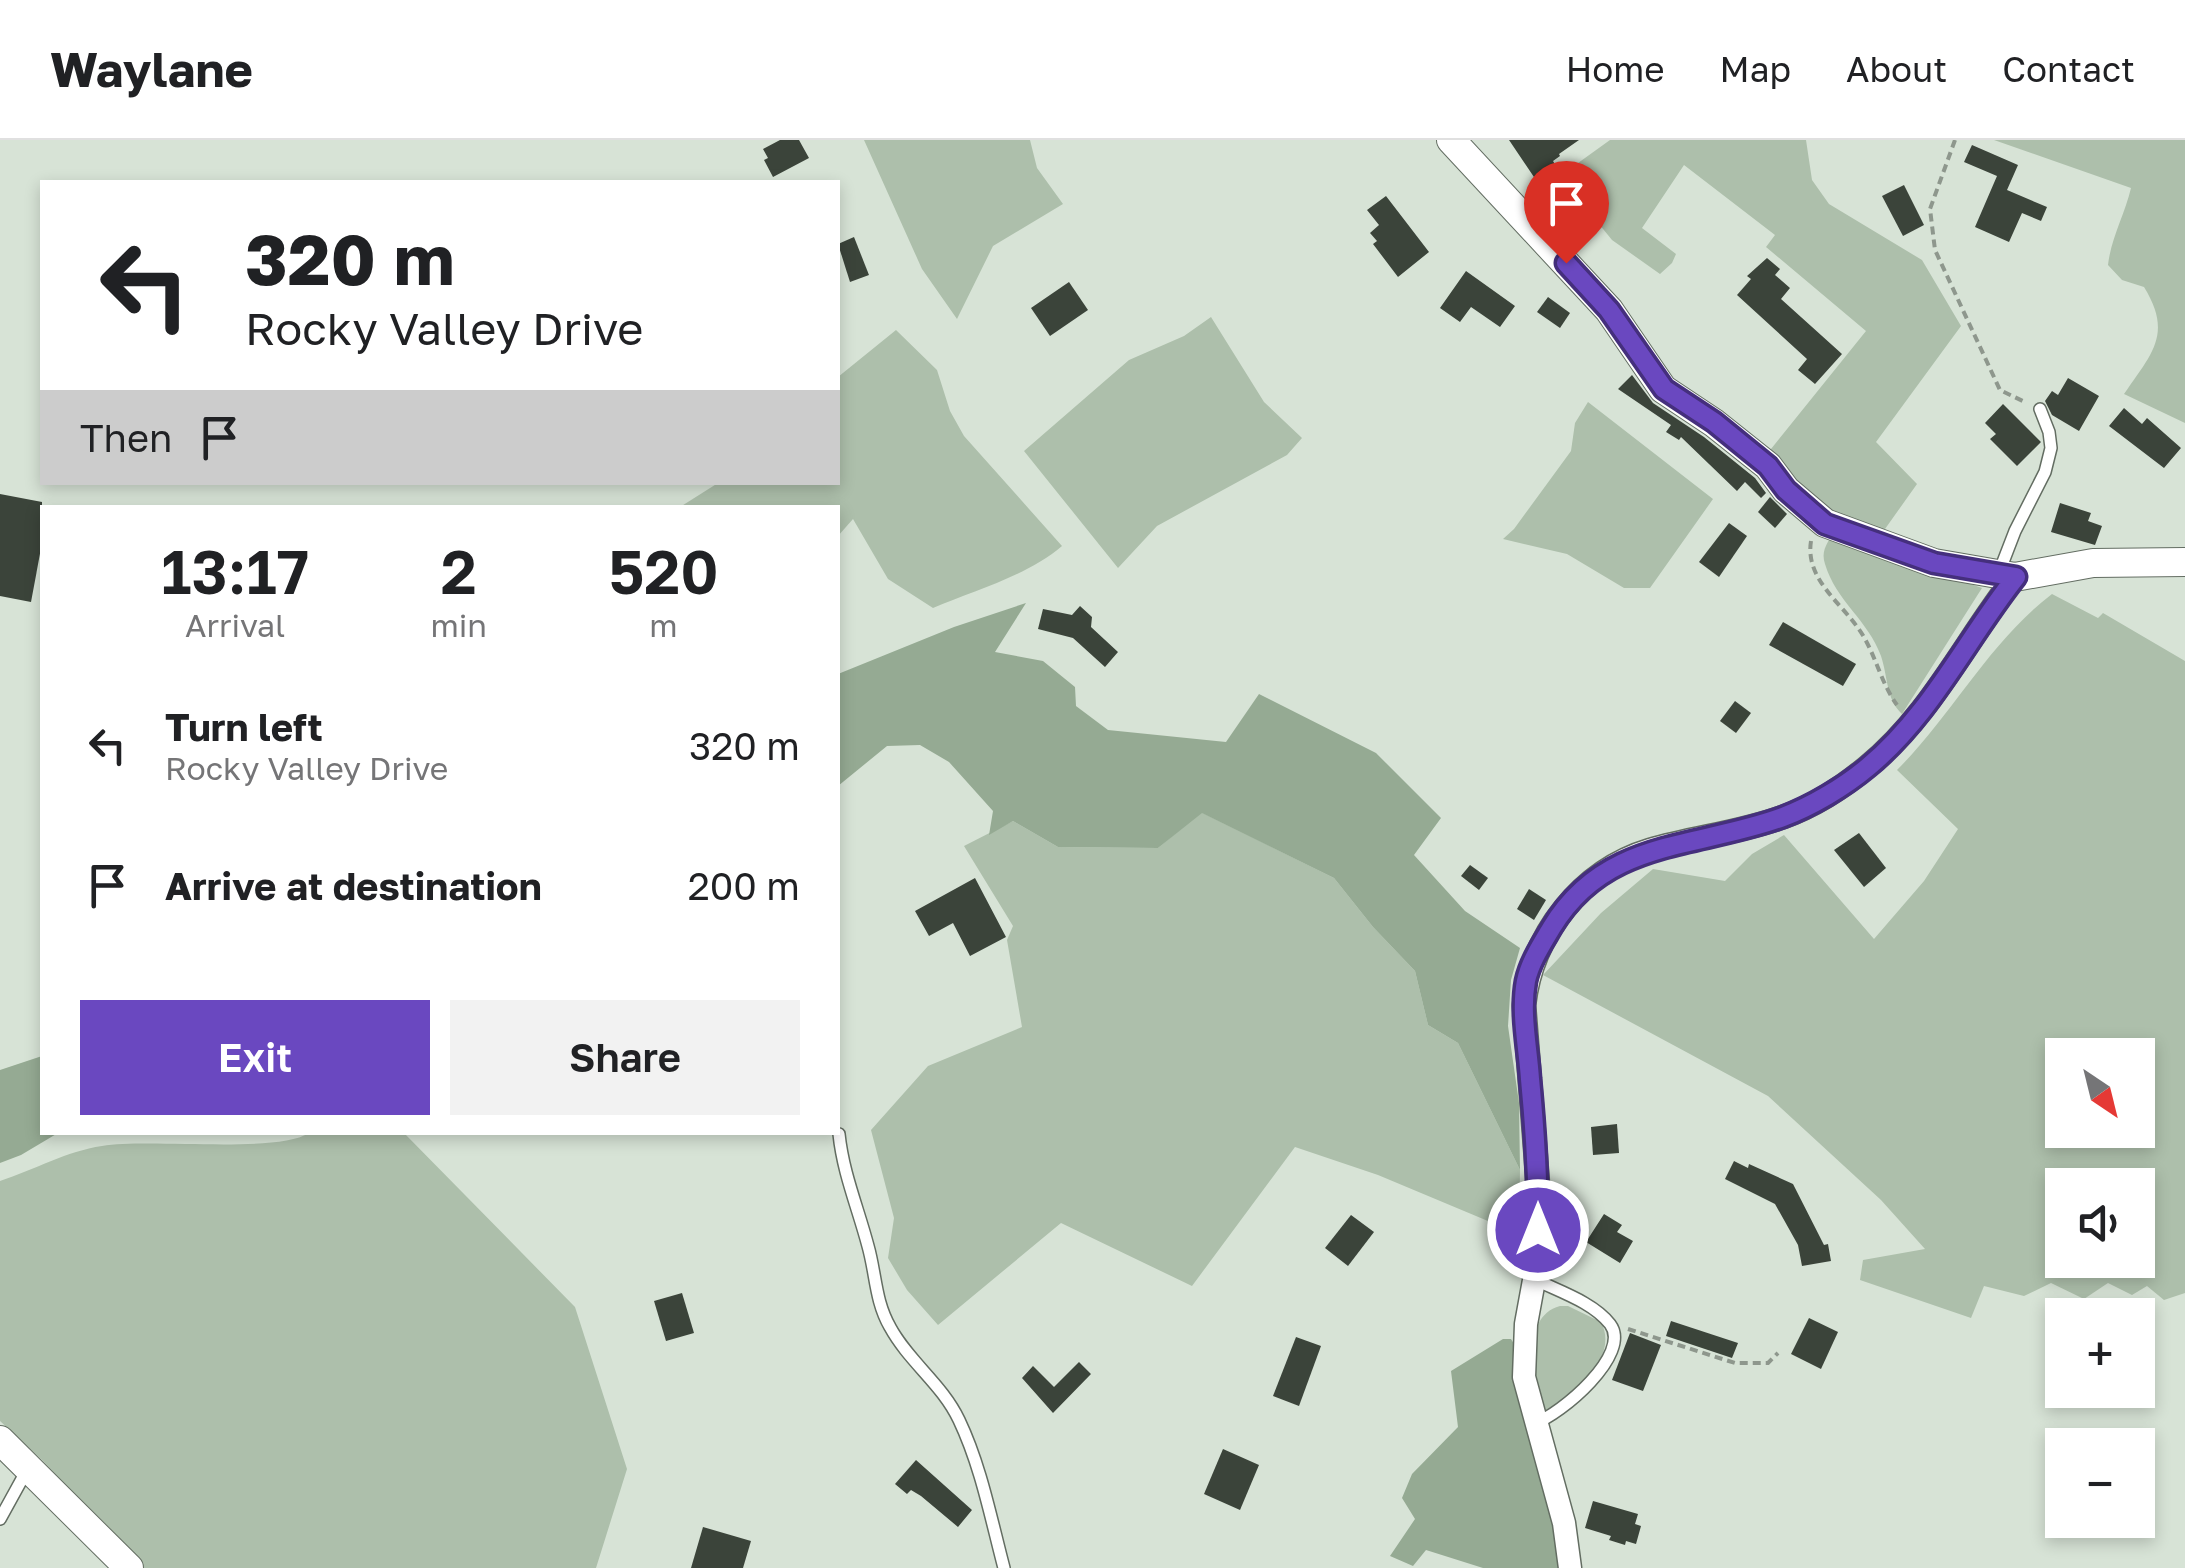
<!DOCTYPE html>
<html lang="en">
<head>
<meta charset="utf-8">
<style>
	:root { --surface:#fff; --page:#f2f2f2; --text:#202124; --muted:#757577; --line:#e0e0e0; --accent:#6a48c0 }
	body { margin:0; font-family:"Golos Text",sans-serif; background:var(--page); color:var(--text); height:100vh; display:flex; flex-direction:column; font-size:38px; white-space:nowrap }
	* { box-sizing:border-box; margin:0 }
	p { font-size:32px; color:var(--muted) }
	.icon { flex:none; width:55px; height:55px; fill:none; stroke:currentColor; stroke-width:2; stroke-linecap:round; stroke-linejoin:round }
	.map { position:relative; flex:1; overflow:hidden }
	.panel { position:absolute; left:40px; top:365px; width:800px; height:630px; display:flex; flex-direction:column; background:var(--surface); border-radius:0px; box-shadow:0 5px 15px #0003 }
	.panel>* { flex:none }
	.top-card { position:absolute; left:40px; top:40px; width:800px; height:305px; border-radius:0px; box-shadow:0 5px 15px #0003; background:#fff; color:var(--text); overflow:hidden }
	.needle { width:65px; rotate:145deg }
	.fabs { position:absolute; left:2045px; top:898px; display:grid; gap:20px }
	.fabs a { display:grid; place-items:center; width:110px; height:110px; border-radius:0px; background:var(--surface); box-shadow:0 5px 15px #0003; font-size:50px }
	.pin { position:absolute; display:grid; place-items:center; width:85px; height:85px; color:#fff; margin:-102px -42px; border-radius:50% 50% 50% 0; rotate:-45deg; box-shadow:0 0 10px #0007 }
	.pin .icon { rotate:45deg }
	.me { position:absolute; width:110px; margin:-55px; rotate:0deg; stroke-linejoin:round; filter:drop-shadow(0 0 8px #0008) }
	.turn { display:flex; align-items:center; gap:35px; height:210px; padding:0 40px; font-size:45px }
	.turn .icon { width:130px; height:130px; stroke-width:2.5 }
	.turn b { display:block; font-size:70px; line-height:85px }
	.then { display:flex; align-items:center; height:95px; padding:0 40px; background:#0003; gap:20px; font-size:38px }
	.eta { display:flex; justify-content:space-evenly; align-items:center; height:170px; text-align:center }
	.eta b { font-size:60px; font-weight:600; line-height:70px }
	.button { display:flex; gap:20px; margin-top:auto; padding:20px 40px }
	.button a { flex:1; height:115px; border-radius:0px; background:var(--accent); color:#fff; font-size:40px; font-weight:600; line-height:115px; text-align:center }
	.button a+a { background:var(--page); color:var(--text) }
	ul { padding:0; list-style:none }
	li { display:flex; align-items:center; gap:30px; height:140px; padding:0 40px }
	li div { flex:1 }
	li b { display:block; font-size:38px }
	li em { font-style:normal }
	header { display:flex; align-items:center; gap:60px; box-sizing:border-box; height:140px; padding:0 50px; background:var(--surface); border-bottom:2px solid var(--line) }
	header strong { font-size:48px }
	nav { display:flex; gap:55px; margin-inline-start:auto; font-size:35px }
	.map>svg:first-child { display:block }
	.green { fill:#adbfab; fill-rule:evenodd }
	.forest { fill:#95aa93 }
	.building { fill:#3b443a }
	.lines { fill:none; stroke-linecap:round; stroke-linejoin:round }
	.service-casing { stroke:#636d62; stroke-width:14 }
	.minor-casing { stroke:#636d62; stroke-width:25 }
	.tertiary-casing { stroke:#636d62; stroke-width:30 }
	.path { stroke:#8e978d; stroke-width:4; stroke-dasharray:8 5; stroke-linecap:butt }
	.service { stroke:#fff; stroke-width:11 }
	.minor { stroke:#fff; stroke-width:22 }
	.tertiary { stroke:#fff; stroke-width:28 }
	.route-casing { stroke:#452f7d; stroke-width:25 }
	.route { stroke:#6a48c0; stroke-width:18 }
</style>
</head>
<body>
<header>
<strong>Waylane</strong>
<nav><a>Home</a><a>Map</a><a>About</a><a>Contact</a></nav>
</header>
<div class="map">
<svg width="2185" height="1428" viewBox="0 0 2185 1428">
	<rect width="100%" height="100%" fill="#d7e3d6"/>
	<g class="green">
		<polygon points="864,0 1030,0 1037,28 1063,64 993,106 957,179 922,129"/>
		<polygon points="1610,0 1806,0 1812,40 1829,64 1922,120 1961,186 1876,302 1917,344 1880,396 1827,377 1799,342 1763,319 1866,191 1766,107 1775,95 1684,25 1642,88 1676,114 1672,123 1660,134 1612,100 1560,36"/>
		<path d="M 1994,0 L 2185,0 L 2185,283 L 2124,254 C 2152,213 2173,194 2144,147 L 2122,140 L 2108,125 C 2111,98 2125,74 2131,48 Z"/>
		<polygon points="1211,177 1264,262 1302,298 1287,315 1157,386 1118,428 1024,311 1129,220 1184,196"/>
		<path d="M 896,190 L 937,230 L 950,271 L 964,296 L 1062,406 C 1027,436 975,450 933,468 L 888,439 L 853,379 L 838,396 L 838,368 L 680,367 L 718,343 L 838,342 L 838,237 Z"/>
		<polygon points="1588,262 1713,359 1650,448 1624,448 1567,414 1503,399 1514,389 1571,311 1575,283"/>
		<path d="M 1832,395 L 1982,448 L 1902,574 C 1886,559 1888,537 1881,516 C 1868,480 1836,461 1825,424 C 1821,412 1826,405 1832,395 Z"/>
		<path d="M 2052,454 L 2098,478 L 2103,473 L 2185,521 L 2185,1153 L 2164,1160 L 2147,1146 L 2132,1155 L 2108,1143 L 2084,1159 L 2051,1143 L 2024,1156 L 1984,1146 L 1971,1178 L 1860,1140 L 1863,1120 L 1925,1109 L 1881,1060 L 1768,956 L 1543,835 L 1601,773 L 1653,729 L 1725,741 L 1752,714 L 1784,695 L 1874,799 L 1924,741 L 1958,689 L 1897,630 C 1953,574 1989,502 2052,454 ZM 2062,915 L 2138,915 L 2138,990 L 2062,990 ZM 2062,1045 L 2138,1045 L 2138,1120 L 2062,1120 Z"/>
		<polygon points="1201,672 1334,738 1373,787 1415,831 1428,885 1458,903 1520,1030 1519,1094 1378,1035 1295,1007 1192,1146 1061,1083 938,1185 907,1150 888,1118 894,1078 871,990 928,926 1022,887 1007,800 1013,786 964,706 1013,681 1058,707 1158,708"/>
		<path d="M 309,993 L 404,993 L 575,1167 L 627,1329 L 596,1428 L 144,1428 L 42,1320 L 0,1281 L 0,1041 C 34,1030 67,1011 102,1006 C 151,998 276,1014 309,993 Z"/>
		<path d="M 1560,1166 L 1568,1166 L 1601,1182 C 1621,1220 1568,1257 1544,1278 C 1534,1248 1518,1177 1560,1166 Z"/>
	</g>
	<g class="forest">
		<polygon points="1026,463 995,512 1043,521 1075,547 1076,566 1108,590 1226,602 1259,554 1376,613 1441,678 1414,715 1465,771 1520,808 1511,840 1508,886 1519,963 1520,1030 1458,903 1428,885 1415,831 1373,787 1334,738 1202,673 1158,708 1058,707 1013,681 989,695 993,671 949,622 920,605 887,606 838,646 838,534 954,487"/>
		<polygon points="42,916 42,992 58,993 21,1015 0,1023 0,930"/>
		<polygon points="1503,1199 1511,1199 1516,1207 1525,1284 1556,1385 1562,1428 1483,1428 1426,1410 1413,1426 1390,1416 1415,1379 1402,1358 1412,1334 1458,1287 1451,1231"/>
	</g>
	<g class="building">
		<polygon points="780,0 799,0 809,18 773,37 764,20 768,18 763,9"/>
		<polygon points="1509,0 1579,0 1559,14 1560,16 1553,21 1556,26 1536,40"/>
		<polygon points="1972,5 2018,25 2007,50 2047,67 2041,81 2022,73 2009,102 1975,87 1997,36 1964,22"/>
		<polygon points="1904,45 1924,85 1903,96 1882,56"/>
		<polygon points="1386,56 1429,112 1398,137 1373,104 1377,101 1370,93 1379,85 1367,70"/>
		<polygon points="854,97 869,135 850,142 838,104"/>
		<polygon points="1767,118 1780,129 1775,135 1790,148 1781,159 1842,214 1815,244 1798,230 1807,219 1737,155 1751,139 1747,136"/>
		<polygon points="1466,131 1515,166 1500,187 1471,167 1460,182 1440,168"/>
		<polygon points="1069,142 1088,170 1050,196 1031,168"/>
		<polygon points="1548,157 1570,173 1560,188 1537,172"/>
		<polygon points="1632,235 1653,263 1704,297 1755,338 1766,353 1761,358 1745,342 1737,351 1681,297 1679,300 1666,292 1671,285 1618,249"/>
		<polygon points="2068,238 2099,256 2079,291 2052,275 2045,261 2052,251 2058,255"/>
		<polygon points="2003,264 2041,302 2017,326 1990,299 1996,294 1985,283"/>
		<polygon points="2124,268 2142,284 2147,278 2181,308 2164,328 2109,286"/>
		<polygon points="0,354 42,362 42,403 31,462 0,456"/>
		<polygon points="1770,357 1787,374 1775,388 1758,372"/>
		<polygon points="2060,363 2091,373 2088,381 2102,386 2095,405 2051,392"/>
		<polygon points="1729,383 1747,396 1719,437 1699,422"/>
		<polygon points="1080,466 1092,477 1091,487 1118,512 1105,527 1073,498 1038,489 1043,469 1072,475"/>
		<polygon points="1783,482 1856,524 1843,546 1769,505"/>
		<polygon points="1735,561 1751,573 1736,593 1720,581"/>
		<polygon points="1859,693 1886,728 1864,747 1834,710"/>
		<polygon points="1470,725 1488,738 1479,750 1461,736"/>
		<polygon points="975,738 1006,797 970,816 953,783 929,796 915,771"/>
		<polygon points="1529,749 1546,760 1534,780 1517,769"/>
		<polygon points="1617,984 1619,1013 1593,1015 1591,987"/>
		<polygon points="1734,1021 1748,1028 1749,1024 1793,1044 1824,1105 1828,1104 1831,1121 1802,1126 1798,1105 1775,1064 1725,1039"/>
		<polygon points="1573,1057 1578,1097 1573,1094 1574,1113 1552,1115 1553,1060"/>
		<polygon points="1604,1074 1622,1085 1617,1092 1633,1101 1620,1123 1586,1102"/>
		<polygon points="1351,1075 1374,1092 1348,1126 1325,1108"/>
		<polygon points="682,1153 694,1193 666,1201 654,1161"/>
		<polygon points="1809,1178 1838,1192 1821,1229 1791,1214"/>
		<polygon points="1671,1181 1738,1203 1732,1218 1666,1196"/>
		<polygon points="1630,1193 1661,1205 1643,1251 1612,1240"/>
		<polygon points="1296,1197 1321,1206 1299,1266 1273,1256"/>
		<polygon points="1079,1222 1091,1234 1053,1273 1022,1238 1033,1226 1054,1247"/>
		<polygon points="1223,1309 1259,1325 1240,1370 1204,1354"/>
		<polygon points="916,1320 972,1370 958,1387 921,1356 911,1350 907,1354 895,1344"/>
		<polygon points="1593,1361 1638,1374 1635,1384 1641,1386 1636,1404 1626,1401 1625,1405 1609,1400 1611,1396 1585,1388"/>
		<polygon points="703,1387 751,1401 743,1428 691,1428"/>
	</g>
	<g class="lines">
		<g class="service-casing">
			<g id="service">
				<polyline points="1998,435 2015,391 2045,332 2051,308 2049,292 2040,269"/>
				<path d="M 839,994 C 843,1033 858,1068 868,1106 C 876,1134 875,1161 890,1187 C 909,1222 942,1244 959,1280 C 981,1326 991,1379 1004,1428"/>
				<path d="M 1534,1139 C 1558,1151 1593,1162 1610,1184 C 1633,1214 1560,1275 1535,1283"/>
				<polyline points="0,1379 27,1330"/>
			</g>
		</g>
		<g class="minor-casing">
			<path id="minor" d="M 1570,1428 L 1564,1383 L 1524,1237 L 1526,1184 L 1537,1124 L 1538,1045 L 1524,865 C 1532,795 1581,731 1650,710 C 1694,697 1739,693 1783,677 C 1812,667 1843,647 1867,627 C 1931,575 1965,501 2015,437"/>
		</g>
		<g class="tertiary-casing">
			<g id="tertiary">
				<polyline points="1451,0 1609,170 1663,249 1714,283 1768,326 1786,350 1825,383 1934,423 2015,437 2093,423 2185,422"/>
				<polyline points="0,1300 129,1428"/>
			</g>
		</g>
		<g class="path">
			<polyline points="1955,0 1930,69 1935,110 2000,250 2027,263"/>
			<path d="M 1811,401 C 1805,438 1839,461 1858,488 C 1875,511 1880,542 1897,565"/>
			<polyline points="1628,1189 1735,1223 1768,1223 1778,1213"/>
		</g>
		<use href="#service" class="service"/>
		<use href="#minor" class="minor"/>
		<use href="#tertiary" class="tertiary"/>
	</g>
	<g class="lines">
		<g class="route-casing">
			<path id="route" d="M 1538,1090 C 1538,1039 1535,990 1530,939 C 1528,907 1520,873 1526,841 C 1530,822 1542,804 1552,787 C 1606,698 1697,709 1783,677 C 1812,666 1844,647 1868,627 C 1931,575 1966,500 2016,437 L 1934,423 L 1825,384 L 1786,350 L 1768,326 L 1714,282 L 1664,249 L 1609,170 L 1566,123"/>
		</g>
		<use href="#route" class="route"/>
	</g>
</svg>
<div class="fabs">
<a><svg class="needle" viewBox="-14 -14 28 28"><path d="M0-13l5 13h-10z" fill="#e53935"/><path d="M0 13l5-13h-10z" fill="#757577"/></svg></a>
<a><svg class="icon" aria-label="sound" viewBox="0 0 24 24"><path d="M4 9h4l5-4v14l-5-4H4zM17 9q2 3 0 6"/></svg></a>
<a>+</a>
<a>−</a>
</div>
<div class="pin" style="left:1566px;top:123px;background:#d93025"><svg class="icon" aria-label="arrive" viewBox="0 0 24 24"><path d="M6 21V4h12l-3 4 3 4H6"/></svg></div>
<svg class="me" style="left:1538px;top:1090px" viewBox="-20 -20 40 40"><circle r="17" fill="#6a48c0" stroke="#fff" stroke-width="3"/><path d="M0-11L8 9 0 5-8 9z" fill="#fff"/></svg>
<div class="top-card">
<div class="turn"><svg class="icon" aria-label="left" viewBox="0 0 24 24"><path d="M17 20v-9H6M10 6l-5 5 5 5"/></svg><div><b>320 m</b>Rocky Valley Drive</div></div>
<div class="then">Then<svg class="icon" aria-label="arrive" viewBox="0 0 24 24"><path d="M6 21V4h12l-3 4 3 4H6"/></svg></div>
</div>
<section class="panel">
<div class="eta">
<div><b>13:17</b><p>Arrival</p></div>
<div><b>2</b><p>min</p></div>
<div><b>520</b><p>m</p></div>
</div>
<ul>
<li><svg class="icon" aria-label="left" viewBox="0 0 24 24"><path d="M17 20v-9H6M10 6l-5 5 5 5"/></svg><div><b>Turn left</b><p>Rocky Valley Drive</p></div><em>320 m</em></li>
<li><svg class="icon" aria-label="arrive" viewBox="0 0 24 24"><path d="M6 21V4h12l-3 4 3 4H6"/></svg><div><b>Arrive at destination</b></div><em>200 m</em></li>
</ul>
<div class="button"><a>Exit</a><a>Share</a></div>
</section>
</div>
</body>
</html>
